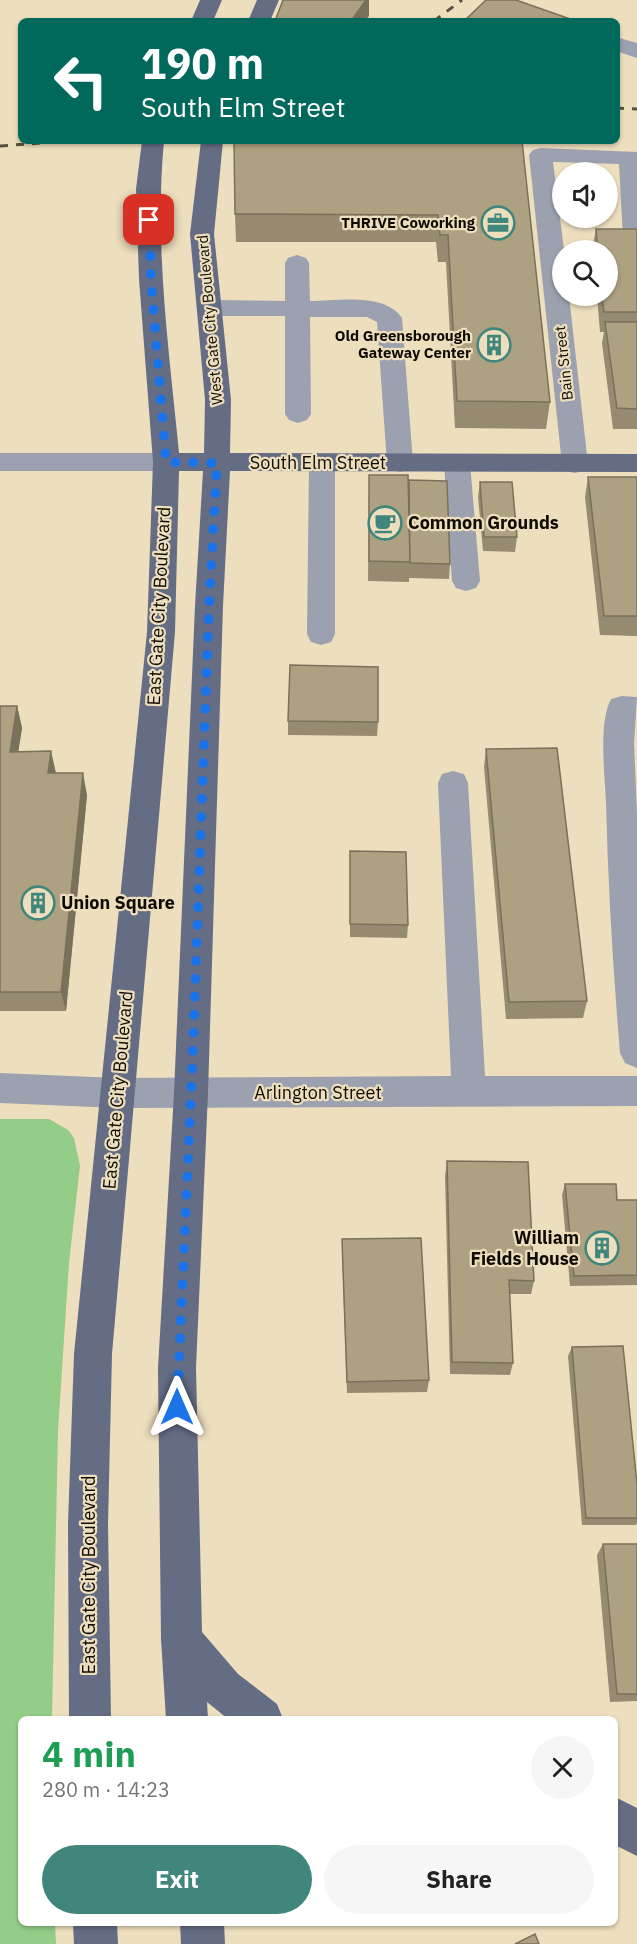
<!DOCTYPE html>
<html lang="en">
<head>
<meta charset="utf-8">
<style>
	:root { --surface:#fff; --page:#f6f6f6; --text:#222; --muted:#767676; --accent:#40867c }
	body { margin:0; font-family:"IBM Plex Sans",sans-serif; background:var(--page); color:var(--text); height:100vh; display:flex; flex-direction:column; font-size:22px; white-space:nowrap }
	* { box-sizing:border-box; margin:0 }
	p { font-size:20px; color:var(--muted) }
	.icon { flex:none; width:33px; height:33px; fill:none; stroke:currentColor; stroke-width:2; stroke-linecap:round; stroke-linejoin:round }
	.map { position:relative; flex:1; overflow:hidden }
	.drawer { position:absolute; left:18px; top:1716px; width:600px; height:210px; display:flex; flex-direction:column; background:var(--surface); border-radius:9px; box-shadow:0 2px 4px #0004 }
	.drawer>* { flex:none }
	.guide { position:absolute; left:18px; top:18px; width:602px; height:126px; border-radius:9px; box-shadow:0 2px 4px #0004; background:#00695c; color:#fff; overflow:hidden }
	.controls { position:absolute; left:552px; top:162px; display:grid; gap:12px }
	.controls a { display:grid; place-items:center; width:66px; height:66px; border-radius:50%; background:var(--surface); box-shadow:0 2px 4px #0004; font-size:30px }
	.pin { position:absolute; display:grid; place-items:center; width:51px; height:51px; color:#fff; margin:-26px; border-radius:12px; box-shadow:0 3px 9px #0006 }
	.me { position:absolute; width:66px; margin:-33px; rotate:0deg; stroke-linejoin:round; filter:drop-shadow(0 0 4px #0008) }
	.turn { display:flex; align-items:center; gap:21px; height:126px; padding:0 24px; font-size:27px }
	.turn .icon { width:78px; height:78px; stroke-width:2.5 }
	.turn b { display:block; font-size:42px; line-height:51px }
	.round { display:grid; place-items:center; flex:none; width:63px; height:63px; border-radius:32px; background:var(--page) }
	.headline { display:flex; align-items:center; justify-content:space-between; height:102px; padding:0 24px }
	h1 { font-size:36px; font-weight:700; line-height:45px; color:#1e9e55 }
	.cta { display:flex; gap:12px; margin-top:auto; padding:12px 24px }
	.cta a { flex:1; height:69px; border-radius:36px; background:var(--accent); color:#fff; font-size:24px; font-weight:700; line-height:69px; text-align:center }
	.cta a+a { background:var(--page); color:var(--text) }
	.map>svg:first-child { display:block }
	.green { fill:#93cd88 }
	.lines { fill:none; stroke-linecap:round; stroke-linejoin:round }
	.minor { fill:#9ca1af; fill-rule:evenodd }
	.major { fill:#656d85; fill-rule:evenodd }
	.rail { stroke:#57503f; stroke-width:3; stroke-dasharray:8 8; stroke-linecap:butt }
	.wall { fill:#968a70 }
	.shaded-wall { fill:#7a715b }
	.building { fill:#aea182; stroke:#7a715b; stroke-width:1.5 }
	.route { stroke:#1a73e8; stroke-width:10; stroke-dasharray:0 18 }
	.labels { text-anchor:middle; stroke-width:4.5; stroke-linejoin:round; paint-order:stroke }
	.far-poi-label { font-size:15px; font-weight:bold; fill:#0f0b02; stroke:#eddebd; text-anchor:end }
	.far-street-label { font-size:15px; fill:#0f0b02; stroke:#eddebd }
	.street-label { font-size:18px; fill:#0f0b02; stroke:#eddebd }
	.poi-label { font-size:18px; font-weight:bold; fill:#0f0b02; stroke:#eddebd; text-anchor:start }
</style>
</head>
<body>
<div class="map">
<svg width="637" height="1944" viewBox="0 0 637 1944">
	<rect width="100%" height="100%" fill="#eddebd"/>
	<polygon class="green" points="0,1119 49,1119 68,1130 74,1138 80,1166 69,1263 58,1431 52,1719 21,1719 21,1923 55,1923 56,1944 0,1944"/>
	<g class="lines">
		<g class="minor">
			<polygon points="616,37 637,43 637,58 616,51"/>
			<polygon points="541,148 637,152 637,245 627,243 623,238 619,164 553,162 564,250 562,296 569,296 588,464 584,471 575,473 566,471 562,464 529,155 533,150"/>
			<path d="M 297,255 L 306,258 L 309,263 L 310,301 C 336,301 385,292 402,318 L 413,463 L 409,470 L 400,472 L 391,470 L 387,463 L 377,322 L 367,317 L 310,317 L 311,414 L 307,420 L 298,423 L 289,420 L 285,414 L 285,316 L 209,316 L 200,314 L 197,308 L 200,302 L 209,300 L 285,301 L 285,263 L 288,258 Z"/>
			<polygon points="0,453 166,453 175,455 179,462 175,469 166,471 0,471"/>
			<polygon points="322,454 331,456 335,463 335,634 331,642 321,645 311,642 307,634 309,463 313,456"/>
			<polygon points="457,454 466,456 470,463 480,581 476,588 466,591 456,588 452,581 444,463 448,456"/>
			<path d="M 622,696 L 637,697 L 634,744 L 637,813 L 637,1068 L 625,1063 L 620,1053 C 613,969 608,886 606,803 C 605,774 598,724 611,699 Z"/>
			<polygon points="453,771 464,774 468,783 485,1076 637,1076 637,1106 117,1108 0,1103 0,1073 117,1078 451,1076 438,783 442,774"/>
		</g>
		<g class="major">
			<polygon points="200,0 222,0 213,21 191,21"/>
			<polygon points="257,0 279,0 270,21 248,21"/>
			<path d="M 142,141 L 164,141 C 154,245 169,349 179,453 L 204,453 L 205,400 L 190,234 L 201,141 L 223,141 L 214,234 L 231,400 L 230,453 L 637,454 L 637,472 L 230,471 L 223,606 L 208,1093 L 196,1368 L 202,1632 L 238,1674 L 277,1704 L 283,1719 L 228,1719 L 207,1702 L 208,1719 L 166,1719 L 161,1639 L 158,1368 L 174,1093 L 195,606 L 203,471 L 179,471 L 175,632 L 112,1354 L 108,1524 L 111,1719 L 69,1719 L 68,1524 L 74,1354 L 147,632 L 153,462 L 139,279 L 136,189 Z"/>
			<polygon points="615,1797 637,1808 637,1856 615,1845"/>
			<polygon points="73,1923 117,1923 118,1944 74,1944"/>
			<polygon points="180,1923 224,1923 225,1944 181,1944"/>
		</g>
		<g class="rail">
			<polyline points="434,21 462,0"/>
			<polyline points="616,108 637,109"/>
			<polyline points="0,146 69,141"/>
		</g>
	</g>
	<g class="wall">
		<polygon points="522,141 550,402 546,429 455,428 446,262 438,262 436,242 236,242 235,214"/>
		<polygon points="596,229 637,229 637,429 613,429 602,343 604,332 600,332 597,296 608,296 608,250 592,250"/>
		<polygon points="369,475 409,480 450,564 449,579 409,578 409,582 368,581"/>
		<polygon points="588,477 637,477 637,636 600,635 585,497"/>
		<polygon points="480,482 517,537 515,552 483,551 478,497"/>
		<polygon points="0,706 17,706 22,728 18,751 56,773 87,795 66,1011 0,1011"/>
		<polygon points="288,721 378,722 377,736 288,735"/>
		<polygon points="486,749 587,1001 583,1018 506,1019 484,767"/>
		<polygon points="350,851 408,925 407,938 350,937"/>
		<polygon points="447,1161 534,1281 531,1294 510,1294 513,1363 510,1375 450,1374 445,1176"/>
		<polygon points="565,1184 617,1200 637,1200 637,1285 570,1286 562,1195"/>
		<polygon points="342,1239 429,1380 427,1392 347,1393 342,1253"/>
		<polygon points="572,1347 637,1484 637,1523 636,1525 582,1525 568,1356"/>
		<polygon points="603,1544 637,1544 637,1701 610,1702 597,1555"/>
	</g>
	<g class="shaded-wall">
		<polygon points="366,0 369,0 369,16 365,21 351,21"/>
		<polygon points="17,706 22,728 15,773 10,752"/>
		<polygon points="51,751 56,773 48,773"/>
		<polygon points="83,773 87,795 66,1011 61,992"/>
	</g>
	<g class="building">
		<polygon points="283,0 366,0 351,21 275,21"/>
		<polygon points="486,0 516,0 576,21 464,21"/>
		<polygon points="234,141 522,141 550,402 457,401 448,235 440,235 438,215 235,214"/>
		<polygon points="596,229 637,229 637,312 604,312 602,296 608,296 608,250 598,250"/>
		<polygon points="605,322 637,322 637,409 617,408"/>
		<polygon points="369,475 408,475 410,562 369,561"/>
		<polygon points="588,477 637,477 637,616 604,616"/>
		<polygon points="409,480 447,481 450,564 410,563"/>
		<polygon points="480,482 512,482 517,537 484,537"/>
		<polygon points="290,665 378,667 378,722 288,721"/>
		<polygon points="0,706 17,706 10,752 51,751 48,773 83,773 61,992 0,992"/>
		<polygon points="557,748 587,1001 509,1002 486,749"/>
		<polygon points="350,851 406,852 408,925 350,924"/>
		<polygon points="447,1161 528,1162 534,1281 509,1280 513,1363 452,1362"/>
		<polygon points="565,1184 616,1184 617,1200 637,1200 637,1275 574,1276"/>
		<polygon points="421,1238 429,1380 347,1382 342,1239"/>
		<polygon points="623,1346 637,1484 637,1518 586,1518 572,1347"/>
		<polygon points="603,1544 637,1544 637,1694 617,1694"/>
		<polygon points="535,1934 539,1944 515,1944"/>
	</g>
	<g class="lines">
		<polyline class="route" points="149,220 151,279 166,462 217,463 209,606 192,1072 177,1407"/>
	</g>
	<defs>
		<g id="office-ring" transform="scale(1.725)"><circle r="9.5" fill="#eddebd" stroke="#40867c" stroke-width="1.5"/><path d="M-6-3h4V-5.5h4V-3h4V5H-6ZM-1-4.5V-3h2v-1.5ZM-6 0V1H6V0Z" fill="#40867c"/></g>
		<g id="building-ring" transform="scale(1.725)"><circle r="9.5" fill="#eddebd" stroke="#40867c" stroke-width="1.5"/><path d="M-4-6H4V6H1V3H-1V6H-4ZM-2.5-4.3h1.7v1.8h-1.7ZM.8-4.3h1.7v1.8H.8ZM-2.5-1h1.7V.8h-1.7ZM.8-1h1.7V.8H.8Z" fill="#40867c"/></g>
		<g id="cafe-ring" transform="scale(1.725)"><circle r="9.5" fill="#eddebd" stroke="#40867c" stroke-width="1.5"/><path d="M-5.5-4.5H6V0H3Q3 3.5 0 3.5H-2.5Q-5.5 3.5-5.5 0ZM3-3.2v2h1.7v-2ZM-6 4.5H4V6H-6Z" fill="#40867c"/></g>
	</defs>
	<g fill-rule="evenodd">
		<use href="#office-ring" x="498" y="223"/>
		<use href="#building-ring" x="494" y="345"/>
		<use href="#cafe-ring" x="385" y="523"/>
		<use href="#building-ring" x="38" y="903"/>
		<use href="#building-ring" x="602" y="1248"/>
	</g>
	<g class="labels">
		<g class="far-poi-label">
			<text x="475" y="228">THRIVE Coworking</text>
			<text x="471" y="341">Old Greensborough<tspan x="471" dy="17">Gateway Center</tspan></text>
		</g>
		<g class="far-street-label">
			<text transform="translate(210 320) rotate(-95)" y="5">West Gate City Boulevard</text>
			<text transform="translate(564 363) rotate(-96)" y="5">Bain Street</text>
		</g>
		<g class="street-label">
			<text x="318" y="469">South Elm Street</text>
			<text transform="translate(159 606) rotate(-87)" y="6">East Gate City Boulevard</text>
			<text transform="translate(118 1090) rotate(-85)" y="6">East Gate City Boulevard</text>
			<text x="318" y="1099">Arlington Street</text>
			<text transform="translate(89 1575) rotate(-90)" y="6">East Gate City Boulevard</text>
		</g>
		<g class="poi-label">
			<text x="408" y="529">Common Grounds</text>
			<text x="61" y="909">Union Square</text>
			<text x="579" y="1244" text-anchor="end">William<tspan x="579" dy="21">Fields House</tspan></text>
		</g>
	</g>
</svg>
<div class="controls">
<a><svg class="icon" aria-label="sound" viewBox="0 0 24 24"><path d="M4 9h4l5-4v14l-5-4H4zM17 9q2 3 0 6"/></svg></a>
<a><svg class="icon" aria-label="search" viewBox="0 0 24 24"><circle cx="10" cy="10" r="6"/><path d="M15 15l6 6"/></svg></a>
</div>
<div class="pin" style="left:149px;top:220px;background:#d93025"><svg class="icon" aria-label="arrive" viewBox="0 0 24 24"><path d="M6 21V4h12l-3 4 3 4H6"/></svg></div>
<svg class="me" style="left:177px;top:1407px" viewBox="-20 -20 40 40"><path d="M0-17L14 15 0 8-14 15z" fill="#1a73e8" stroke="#fff" stroke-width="4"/></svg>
<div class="guide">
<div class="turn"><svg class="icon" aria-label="left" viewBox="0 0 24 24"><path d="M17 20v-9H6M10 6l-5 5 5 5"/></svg><div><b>190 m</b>South Elm Street</div></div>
</div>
<section class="drawer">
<div class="headline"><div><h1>4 min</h1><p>280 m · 14:23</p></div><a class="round"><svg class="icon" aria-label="close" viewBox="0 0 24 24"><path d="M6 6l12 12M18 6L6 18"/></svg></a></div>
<div class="cta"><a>Exit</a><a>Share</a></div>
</section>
</div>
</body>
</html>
